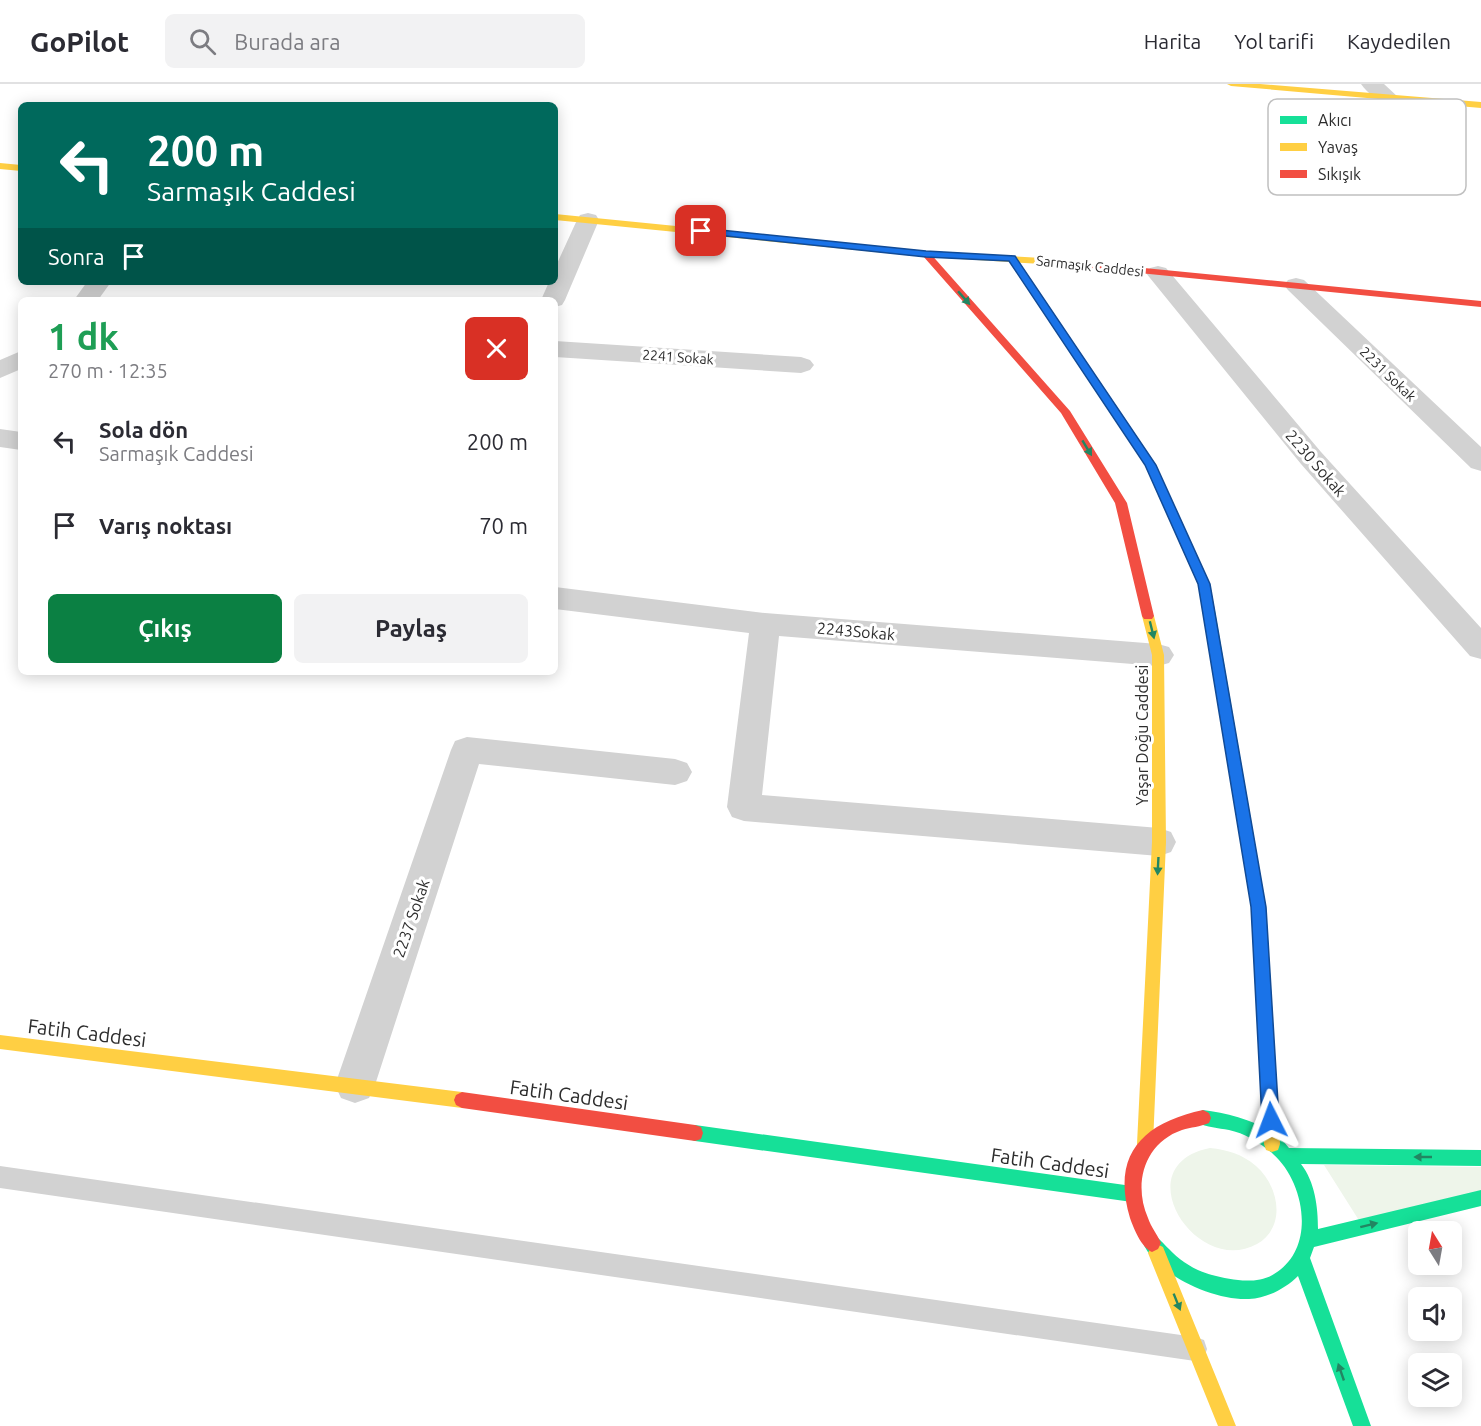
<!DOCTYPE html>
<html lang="tr">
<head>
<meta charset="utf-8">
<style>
	:root { --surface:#fff; --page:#f2f2f3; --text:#2b2b33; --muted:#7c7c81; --line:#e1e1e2; --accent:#0b8043 }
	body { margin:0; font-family:Ubuntu,sans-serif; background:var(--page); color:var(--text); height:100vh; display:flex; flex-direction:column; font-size:22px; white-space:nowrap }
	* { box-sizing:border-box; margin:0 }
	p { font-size:20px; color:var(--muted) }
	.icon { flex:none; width:33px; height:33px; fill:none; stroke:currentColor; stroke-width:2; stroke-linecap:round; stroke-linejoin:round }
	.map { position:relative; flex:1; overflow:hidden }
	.side { position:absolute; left:18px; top:213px; width:540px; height:378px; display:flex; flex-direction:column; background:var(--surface); border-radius:9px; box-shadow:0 3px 15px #0003 }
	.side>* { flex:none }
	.top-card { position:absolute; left:18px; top:18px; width:540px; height:183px; border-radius:9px; box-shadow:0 3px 15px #0003; background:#00695c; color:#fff; overflow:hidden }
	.needle { width:39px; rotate:349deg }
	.buttons { position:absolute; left:1408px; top:1137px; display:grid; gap:12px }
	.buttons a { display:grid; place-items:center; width:54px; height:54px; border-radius:9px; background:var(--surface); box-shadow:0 3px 15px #0003; font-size:30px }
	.pin { position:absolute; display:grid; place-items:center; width:51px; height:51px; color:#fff; margin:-26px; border-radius:12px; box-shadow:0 3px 9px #0006 }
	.me { position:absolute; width:66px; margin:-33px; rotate:357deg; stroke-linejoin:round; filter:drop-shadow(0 0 4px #0008) }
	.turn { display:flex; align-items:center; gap:21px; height:126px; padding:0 30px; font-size:27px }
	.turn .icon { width:78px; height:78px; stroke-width:2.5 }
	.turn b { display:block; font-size:42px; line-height:51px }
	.then { display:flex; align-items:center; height:57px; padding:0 30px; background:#0003; gap:12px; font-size:22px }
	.round { display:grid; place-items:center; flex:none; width:63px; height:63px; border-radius:9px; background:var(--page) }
	.summary { display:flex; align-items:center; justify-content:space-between; height:102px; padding:0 30px }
	h1 { font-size:36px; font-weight:600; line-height:45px; color:#1e9e55 }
	.primary-button { display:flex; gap:12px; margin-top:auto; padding:12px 30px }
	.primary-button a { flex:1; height:69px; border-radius:9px; background:var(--accent); color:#fff; font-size:24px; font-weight:600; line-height:69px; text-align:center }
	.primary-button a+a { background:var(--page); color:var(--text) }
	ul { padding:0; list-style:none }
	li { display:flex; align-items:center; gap:18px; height:84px; padding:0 30px }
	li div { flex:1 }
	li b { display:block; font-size:22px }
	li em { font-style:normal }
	header { display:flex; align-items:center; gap:36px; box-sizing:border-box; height:84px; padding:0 30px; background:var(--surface); border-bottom:2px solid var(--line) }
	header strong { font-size:28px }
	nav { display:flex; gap:33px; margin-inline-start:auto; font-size:21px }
	.search { width:420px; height:54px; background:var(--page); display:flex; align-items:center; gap:15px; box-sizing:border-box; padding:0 21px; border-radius:9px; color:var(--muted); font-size:22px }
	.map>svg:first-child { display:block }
	.green { fill:#eef5ea }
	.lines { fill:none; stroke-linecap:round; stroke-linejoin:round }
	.lane { fill:#d2d2d2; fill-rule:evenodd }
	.street { fill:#d2d2d2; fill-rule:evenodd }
	.fast { fill:#16e098; fill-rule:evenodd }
	.slow { fill:#ffcf43; fill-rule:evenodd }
	.jam { fill:#f24e42; fill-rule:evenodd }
	.oneway { fill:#228662 }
	.route { fill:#1a73e8; stroke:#114b97; stroke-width:1.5 }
	.labels { text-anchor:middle; stroke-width:6; stroke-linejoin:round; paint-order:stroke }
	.far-street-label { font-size:14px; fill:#2d2d2d; stroke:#fff }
	.street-label { font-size:16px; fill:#2d2d2d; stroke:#fff }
	.near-street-label { font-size:20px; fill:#2d2d2d; stroke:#fff }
	.key { fill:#fff; stroke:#c0c0c0; stroke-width:1.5 }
	.key-label { font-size:16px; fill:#2d2d2d }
</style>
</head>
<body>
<header>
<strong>GoPilot</strong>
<div class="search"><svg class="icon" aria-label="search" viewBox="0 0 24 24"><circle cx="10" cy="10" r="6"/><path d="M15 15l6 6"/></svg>Burada ara</div>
<nav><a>Harita</a><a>Yol tarifi</a><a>Kaydedilen</a></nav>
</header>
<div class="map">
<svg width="1481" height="1342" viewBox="0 0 1481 1342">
	<rect width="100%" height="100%" fill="#fff"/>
	<path class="green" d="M1210,1064c18,2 32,6 46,18 23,20 31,61 1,78 -61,34 -133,-79 -47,-96z
		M1324,1081l157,2v25l-121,30z"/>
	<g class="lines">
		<path class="lane" d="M0,1082l1195,171 9,3 3,9 -3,9 -9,3 -1195,-173z"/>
		<path class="street" d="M1361,0h23l14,13 -3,4c-13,4 -26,-6 -34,-17z
			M588,129l8,2 3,5 -34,80 -3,5 -7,2v-7h-14l8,-18h6v-14l22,-48 3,-5z
			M1158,182l8,2 155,184 160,176v31l-11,-3 -169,-192 -151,-186 -4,-5 4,-5z
			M1296,194l8,2 177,167v24l-10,-3 -183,-178 -4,-5 4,-5z
			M87,198h24l-13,18h-24z
			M555,257l246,16 9,3 4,5 -4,5 -9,3 -246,-16z
			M21,267v18l-21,9v-18z
			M0,345l21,3v18l-21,-3z
			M555,503l210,26 393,31 11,3 5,8 -5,8 -11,3 -379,-30 -17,159 397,33 12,4 5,10 -5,10 -12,4 -415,-35 -12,-4 -5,-10 22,-174 -194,-24z
			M467,653l208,22 12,4 5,9 -5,9 -12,4 -196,-21 -104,321 -6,13 -14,5 -14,-5 -6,-13 116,-335 4,-9z"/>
		<path class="fast" d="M1209,523l6,4 51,296 7,115 -2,5 -6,2 -6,-2 -2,-5 -5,-115 -49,-296z
			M1203,1026c29,4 67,13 86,38l192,2v16l-180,-2c14,18 17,43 17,65l163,-39v16l-167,41 -4,11 61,168h-18l-55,-150c-12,12 -30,22 -49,23 -33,2 -92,-23 -106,-56l3,-6 6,-3c8,4 11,10 17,15 11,12 27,22 43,26 19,5 44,10 62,-1 43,-25 31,-92 -1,-120 -12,-11 -29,-21 -44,-24 -11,-2 -22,-3 -32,-7l-2,-5 2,-5z
			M695,1041l437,61 6,2 2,6 -2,6 -6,2 -437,-61 -6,-2 -2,-6 2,-6z"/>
		<path class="slow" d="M1227,0h33l221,18v6l-250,-22z
			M0,79l21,2v6l-21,-2z
			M555,130l371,37 116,7 5,3 -5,3 -116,-7 -371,-37z
			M1148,528l6,4 10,39 2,187 -13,302 -2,6 -6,2 -6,-2 -2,-6 15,-302v-187l-10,-39z
			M1265,931l6,2 2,5 7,122 -2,6 -6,2 -6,-2 -2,-6 -7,-122 2,-5z
			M0,951l462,57 6,3 2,5 -2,5 -6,3 -462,-59z
			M1157,1160l6,3 73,179h-18l-70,-173 3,-6z"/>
		<path class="jam" d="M923,168h6l141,159 57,92 27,113 -2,3h-8l-2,-3 -27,-113 -54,-90 -138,-157z
			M1009,172h6l141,209 54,119 5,27 -2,3 -4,1 -6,-4 -5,-27 -53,-119 -138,-207z
			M1042,174l439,43v6l-442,-44v-4z
			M462,1008l233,33 6,2 2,6 -2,6 -6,2 -233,-33 -6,-3 -2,-5 2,-5z
			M1203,1026l6,3 2,5 -2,5c-9,4 -18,4 -27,7 -38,13 -49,54 -34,88 3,9 9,16 13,25l-3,6 -6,3c-11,-5 -18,-23 -22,-34 -19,-64 13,-95 73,-108z"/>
	</g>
	<defs><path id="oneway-solid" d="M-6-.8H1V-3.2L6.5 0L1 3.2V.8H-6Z" transform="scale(1.5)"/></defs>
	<g class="oneway">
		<use href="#oneway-solid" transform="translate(964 214) rotate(49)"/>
		<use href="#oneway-solid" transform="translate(1087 364) rotate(59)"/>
		<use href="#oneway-solid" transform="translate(1152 546) rotate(76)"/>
		<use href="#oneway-solid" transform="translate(1158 782) rotate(93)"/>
		<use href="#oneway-solid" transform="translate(1423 1073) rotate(-180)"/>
		<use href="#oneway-solid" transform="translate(1369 1141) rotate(-14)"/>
		<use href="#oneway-solid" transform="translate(1177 1218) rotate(68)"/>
		<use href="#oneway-solid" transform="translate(1341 1288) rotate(-109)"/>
	</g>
	<path class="route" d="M701,144l225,23 89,5 141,209 54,119 56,323 13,213 -2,5 -6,3 -6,-3 -3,-5 -11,-213 -53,-323 -53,-119 -136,-204 -83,-4 -229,-24 -1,-2z"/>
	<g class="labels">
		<g class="far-street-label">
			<text transform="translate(1090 182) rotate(6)" y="5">Sarmaşık Caddesi</text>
			<text transform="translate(678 273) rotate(4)" y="5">2241 Sokak</text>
			<text transform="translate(1388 290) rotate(44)" y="5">2231 Sokak</text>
		</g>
		<g class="street-label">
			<text transform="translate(1316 379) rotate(49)" y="6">2230 Sokak</text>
			<text transform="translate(856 547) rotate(5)" y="6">2243Sokak</text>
			<text transform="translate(1142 651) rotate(-90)" y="6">Yaşar Doğu Caddesi</text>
			<text transform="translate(411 834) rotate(-71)" y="6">2237 Sokak</text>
		</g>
		<g class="near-street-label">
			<text transform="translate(87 949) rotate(7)" y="7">Fatih Caddesi</text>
			<text transform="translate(569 1011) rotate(8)" y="7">Fatih Caddesi</text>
			<text transform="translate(1050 1079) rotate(8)" y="7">Fatih Caddesi</text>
		</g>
	</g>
	<rect x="1268" y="15" width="198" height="96" rx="9" class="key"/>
	<rect x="1280" y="32" width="27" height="8" fill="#16e098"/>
	<rect x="1280" y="59" width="27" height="8" fill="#ffcf43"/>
	<rect x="1280" y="86" width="27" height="8" fill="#f24e42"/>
	<g class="key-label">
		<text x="1318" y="42">Akıcı</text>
		<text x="1318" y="69">Yavaş</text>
		<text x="1318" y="96">Sıkışık</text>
	</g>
</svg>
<div class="buttons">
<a><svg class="needle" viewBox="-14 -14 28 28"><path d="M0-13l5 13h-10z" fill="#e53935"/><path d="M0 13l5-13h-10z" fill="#7c7c81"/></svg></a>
<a><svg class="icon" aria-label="sound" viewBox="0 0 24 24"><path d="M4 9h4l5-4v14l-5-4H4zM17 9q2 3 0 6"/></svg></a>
<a><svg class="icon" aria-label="layers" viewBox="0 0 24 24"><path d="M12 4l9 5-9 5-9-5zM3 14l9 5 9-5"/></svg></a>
</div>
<div class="pin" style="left:701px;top:147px;background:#d93025"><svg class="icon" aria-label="arrive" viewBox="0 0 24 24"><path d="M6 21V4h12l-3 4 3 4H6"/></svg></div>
<svg class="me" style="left:1271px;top:1036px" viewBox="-20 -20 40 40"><path d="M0-17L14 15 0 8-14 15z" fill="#1a73e8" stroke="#fff" stroke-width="4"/></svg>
<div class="top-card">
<div class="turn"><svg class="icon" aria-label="left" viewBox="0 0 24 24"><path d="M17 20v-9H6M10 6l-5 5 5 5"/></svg><div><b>200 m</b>Sarmaşık Caddesi</div></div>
<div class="then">Sonra<svg class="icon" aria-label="arrive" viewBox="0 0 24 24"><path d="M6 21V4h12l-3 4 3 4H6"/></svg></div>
</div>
<section class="side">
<div class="summary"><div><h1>1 dk</h1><p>270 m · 12:35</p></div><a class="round" style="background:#d93025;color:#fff"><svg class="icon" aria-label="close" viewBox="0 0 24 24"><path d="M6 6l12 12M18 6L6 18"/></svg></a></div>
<ul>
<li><svg class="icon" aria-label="left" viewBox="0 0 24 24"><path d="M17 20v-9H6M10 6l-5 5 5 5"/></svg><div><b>Sola dön</b><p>Sarmaşık Caddesi</p></div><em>200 m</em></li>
<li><svg class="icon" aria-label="arrive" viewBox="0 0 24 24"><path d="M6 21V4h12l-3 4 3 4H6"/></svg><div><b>Varış noktası</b></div><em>70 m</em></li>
</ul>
<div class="primary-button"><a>Çıkış</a><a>Paylaş</a></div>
</section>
</div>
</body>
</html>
